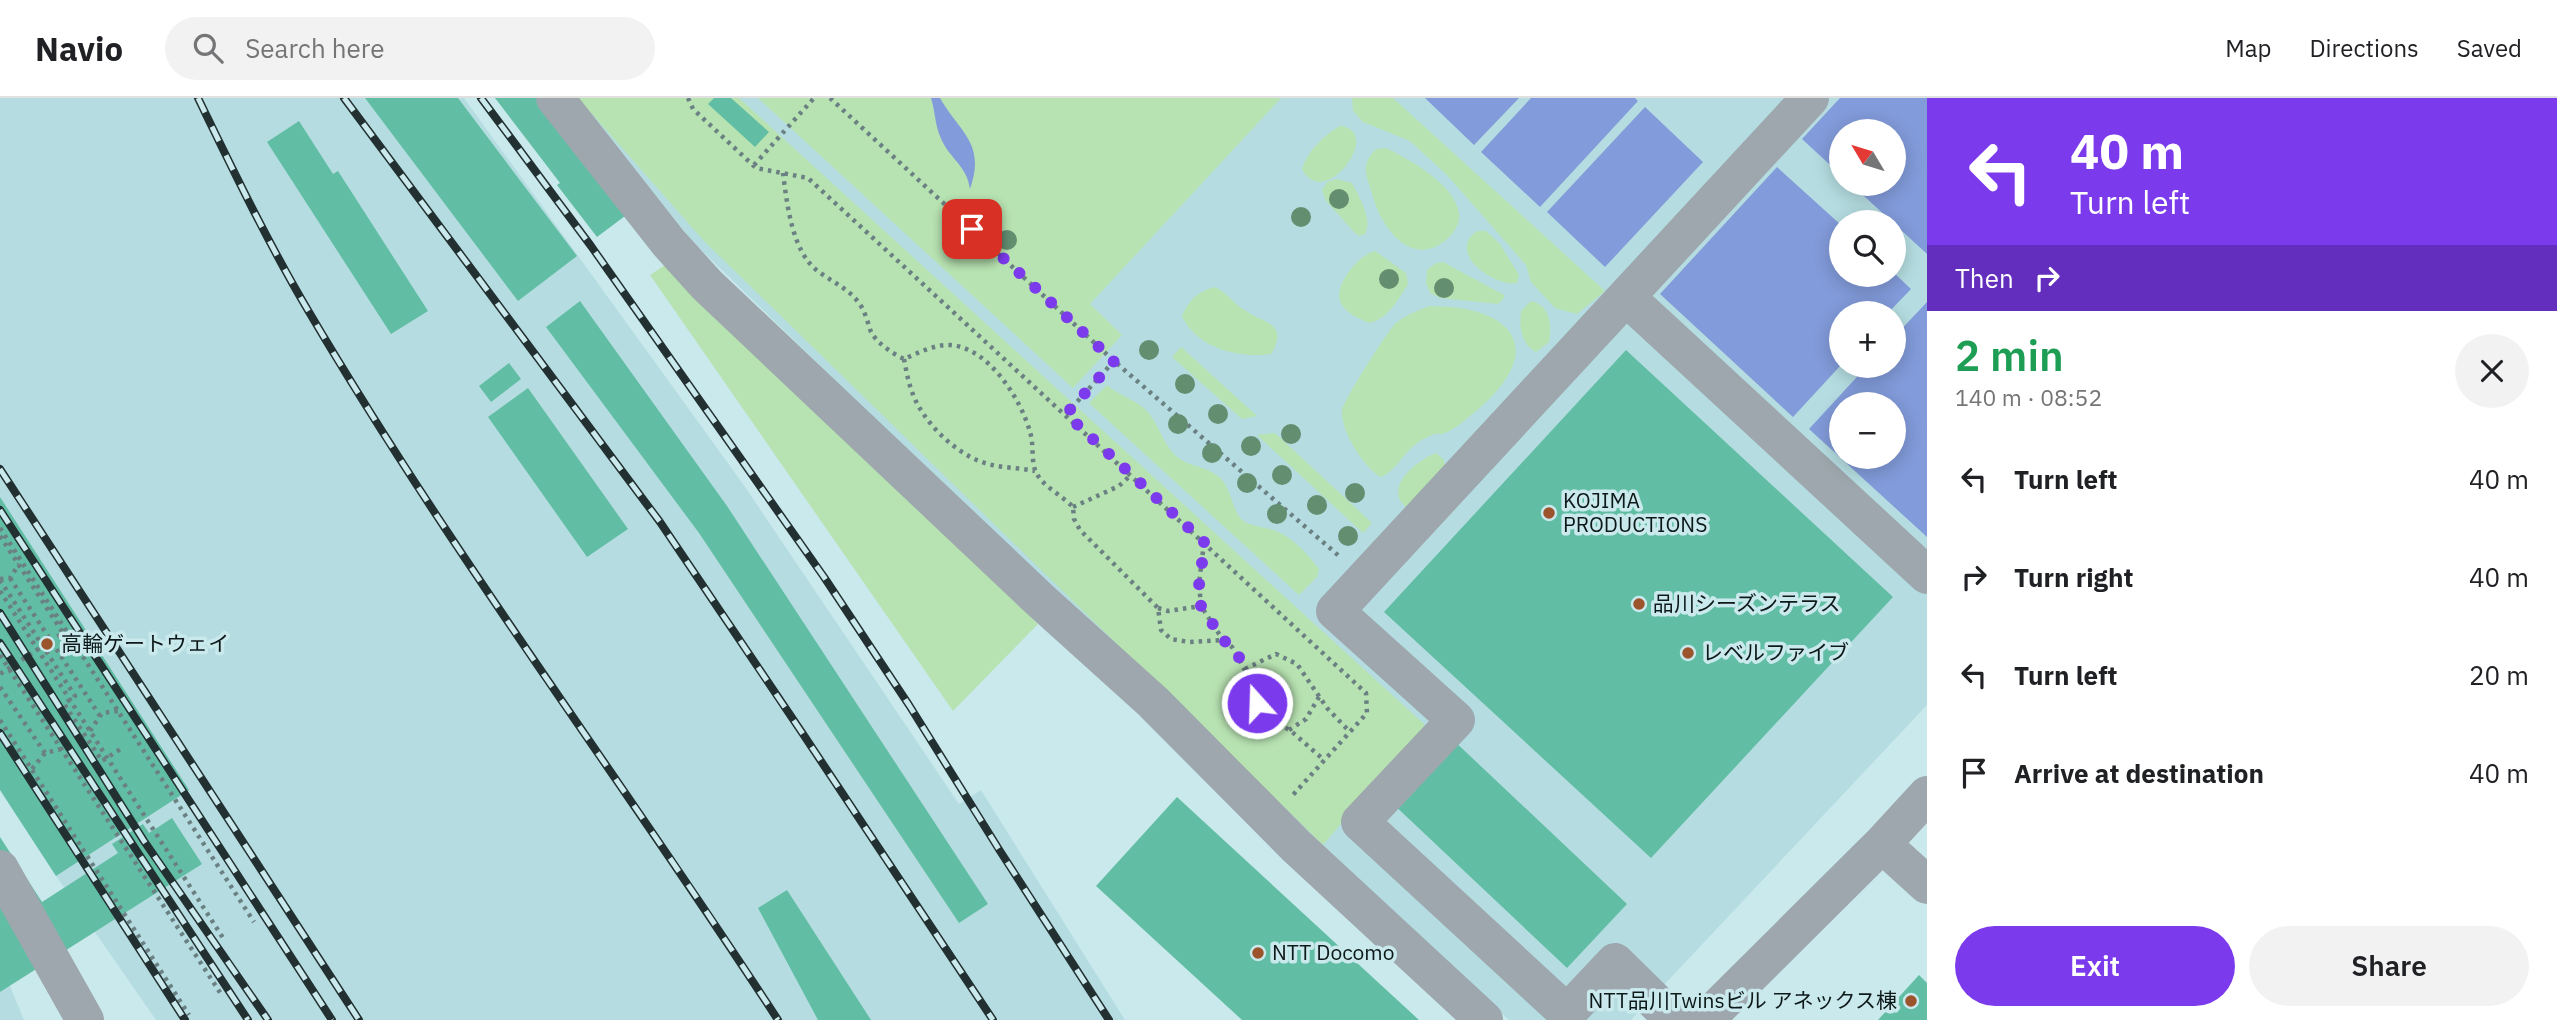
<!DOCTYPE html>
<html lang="en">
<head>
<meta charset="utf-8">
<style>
	:root { --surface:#fff; --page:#f2f2f2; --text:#202124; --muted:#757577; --line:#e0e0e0; --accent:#7c3aed }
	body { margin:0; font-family:"IBM Plex Sans","Noto Sans JP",sans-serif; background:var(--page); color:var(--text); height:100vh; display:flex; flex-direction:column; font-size:26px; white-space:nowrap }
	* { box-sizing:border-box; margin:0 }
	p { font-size:23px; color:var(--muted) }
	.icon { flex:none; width:38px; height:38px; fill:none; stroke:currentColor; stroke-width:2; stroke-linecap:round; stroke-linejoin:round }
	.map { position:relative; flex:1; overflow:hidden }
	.drawer { display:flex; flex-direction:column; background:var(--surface); width:630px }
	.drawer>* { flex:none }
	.hud { background:#7c3aed; color:#fff; overflow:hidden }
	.needle { width:46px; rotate:308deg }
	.fabs { position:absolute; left:1829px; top:21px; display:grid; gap:14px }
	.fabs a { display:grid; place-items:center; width:77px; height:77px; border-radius:50%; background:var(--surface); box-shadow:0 4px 18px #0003; font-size:35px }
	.pin { position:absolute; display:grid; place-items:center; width:60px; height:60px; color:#fff; margin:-30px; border-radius:14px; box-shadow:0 4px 10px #0006 }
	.me { position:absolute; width:77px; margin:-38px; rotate:340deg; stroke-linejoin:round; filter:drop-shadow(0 0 5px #0008) }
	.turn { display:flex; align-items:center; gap:24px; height:147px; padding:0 28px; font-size:32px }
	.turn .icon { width:91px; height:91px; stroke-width:2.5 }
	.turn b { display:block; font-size:49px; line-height:60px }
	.then { display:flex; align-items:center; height:66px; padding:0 28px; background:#0003; gap:14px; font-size:26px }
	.round { display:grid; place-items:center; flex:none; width:74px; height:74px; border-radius:37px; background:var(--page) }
	.overview { display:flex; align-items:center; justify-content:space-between; height:119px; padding:0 28px }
	h1 { font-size:42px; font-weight:600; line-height:52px; color:#1e9e55 }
	.primary-button { display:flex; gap:14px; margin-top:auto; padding:14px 28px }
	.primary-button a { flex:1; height:80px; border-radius:42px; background:var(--accent); color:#fff; font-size:28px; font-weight:600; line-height:80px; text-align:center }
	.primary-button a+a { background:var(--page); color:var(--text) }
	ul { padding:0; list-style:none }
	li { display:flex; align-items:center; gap:21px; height:98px; padding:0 28px }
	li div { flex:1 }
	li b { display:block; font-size:26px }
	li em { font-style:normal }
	header { display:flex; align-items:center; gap:42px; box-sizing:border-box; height:98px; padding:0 35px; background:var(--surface); border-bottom:2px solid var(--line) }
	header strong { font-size:33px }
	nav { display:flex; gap:38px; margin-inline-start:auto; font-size:24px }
	.search { width:490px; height:63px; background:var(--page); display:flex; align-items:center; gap:18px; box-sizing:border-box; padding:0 24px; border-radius:38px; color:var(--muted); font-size:26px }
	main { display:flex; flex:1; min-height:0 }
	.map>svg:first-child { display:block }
	.built { fill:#b5dde1; fill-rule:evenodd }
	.green { fill:#b7e2b1 }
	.water { fill:#829bda; fill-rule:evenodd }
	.building { fill:#61bea4 }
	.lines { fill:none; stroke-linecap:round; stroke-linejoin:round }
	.path { stroke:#6b8082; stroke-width:4.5; stroke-dasharray:3.5 5; stroke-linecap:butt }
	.minor { stroke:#9da7ad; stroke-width:38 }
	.rail-casing { stroke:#233032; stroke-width:8 }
	.rail { stroke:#cae9ec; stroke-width:5; stroke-dasharray:16; stroke-linecap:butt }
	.tree { fill:#638e70 }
	.route { stroke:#7c3aed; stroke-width:12; stroke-dasharray:0 21.6 }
	.poi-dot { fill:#9b542c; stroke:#cae9ec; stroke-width:2.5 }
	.labels { text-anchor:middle; stroke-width:7; stroke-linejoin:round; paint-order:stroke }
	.poi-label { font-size:21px; fill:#0d1819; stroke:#cae9ec; text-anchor:start }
</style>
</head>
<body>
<header>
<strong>Navio</strong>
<div class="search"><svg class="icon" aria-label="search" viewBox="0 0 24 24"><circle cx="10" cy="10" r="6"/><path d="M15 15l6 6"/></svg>Search here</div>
<nav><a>Map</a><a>Directions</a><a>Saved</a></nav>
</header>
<main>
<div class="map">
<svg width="1927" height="922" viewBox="0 0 1927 922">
	<rect width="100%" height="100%" fill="#cae9ec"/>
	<path class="built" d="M0,0h464l279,386 216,320 22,-14 144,230h-969l-100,-144 -56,-86z
		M578,0h1349v607l-296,315h-122l-196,-175 -620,-603zM1841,33h53v53h-53zM1841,124h53v53h-53zM1841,215h53v53h-53zM1841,306h53v53h-53z
		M0,864l24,58h-24z"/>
	<path class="green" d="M578,0h161l686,627 -102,120 -619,-604z
		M758,0h523l-191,206 32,31 -49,53z
		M1352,0h41l212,193 -28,23 -22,-6 -24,-26 -5,-17 -79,-90 -37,-34 -47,-19 -10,-11z
		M1340,28c45,4 -16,87 -38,43 6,-18 22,-34 38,-43z
		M1386,50c23,11 70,37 73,66 1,9 -4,18 -11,24 -34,32 -66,-8 -75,-41 -6,-21 -14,-31 3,-48z
		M1336,81l16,4c7,14 21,36 13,51l-6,2 -4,-3 -29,-32 -4,-11 5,-8z
		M1477,133h9l14,13 19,31 -2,8c-24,4 -71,-31 -40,-52z
		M1375,153l31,22 2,11c-9,15 -21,36 -39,39 -10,-5 -23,-9 -28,-20 -9,-16 18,-49 34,-52z
		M1443,164l61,33v3l-6,6 -58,-6 -10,-5 -4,-10 1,-13 9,-7z
		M665,167l373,359 -85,87 -303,-436z
		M1215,189c13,6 19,17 31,24 20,13 43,13 25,43 -31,5 -75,-6 -89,-38 7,-16 16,-25 33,-29z
		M1531,203c19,4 21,24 18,41l-13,10c-15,-8 -17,-25 -15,-41z
		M1430,208c84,0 119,44 46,105 -8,7 -21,18 -31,22 -7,3 -3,-1 -10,1 -6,2 -14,6 -19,10 -14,10 -19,26 -35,33 -17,-9 -41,-47 -39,-67 2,-10 46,-80 54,-87 10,-8 23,-13 34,-17z
		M1181,249l76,69 -15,3 -70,-62z
		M1107,287c12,11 29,14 40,26 14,16 16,36 33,48 12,8 28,8 39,18 13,10 13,38 26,45 9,5 21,5 31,9 17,7 32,23 43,38l-2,8 -18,18 -210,-192z
		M1275,335l97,90 -9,10 -106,-98z
		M1436,355l7,6 7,18 -44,30c-3,-3 -6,-6 -7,-9 -6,-20 22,-39 37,-45z"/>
	<path class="water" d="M931,0h9c20,35 46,45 30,91 -3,-24 -22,-31 -30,-53 -5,-11 -5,-26 -9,-38z
		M1425,0h94l-45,47z
		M1531,0h104l3,3 -98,106 -59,-55z
		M1840,0h87v156l-76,-70h43v-53h-53v44l-39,-36z
		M1645,9l58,55 -98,105 -58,-55z
		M1777,69l64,58v50l53,-2 17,16 -23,24h-47v52l-48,52 -133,-123z
		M1927,204v235l-118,-108 58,-63h27v-29zM1894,306v53h-53v-53z"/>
	<path class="building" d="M365,0h93l119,158 -59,45z
		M495,0h45l89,115 -32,24 -40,-52 3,-2z
		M714,0h17l38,34 -14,15 -47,-43z
		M299,23l34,53 5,-3 90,140 -37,23 -124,-192z
		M580,203l147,205 261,398 -29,19 -260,-390 -153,-206z
		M1626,252l267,247 -242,261 -267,-246z
		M509,265l12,16 -30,23 -12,-16z
		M528,290l100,141 -41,28 -99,-140z
		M0,399l189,293 -133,86 -56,-86z
		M1451,640l176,166 -60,64 -176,-166z
		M1177,699l242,223h-177l-146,-134z
		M172,720l30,46 -202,128v-155l42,65 76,-49 -6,-9 31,-20 6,9z
		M787,792l84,130h-53l-60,-112z
		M1919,877l8,8v37h-49z"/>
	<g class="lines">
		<path class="path" d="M688,0l5,11 63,59 52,10 558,515 1,20 -75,83
			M830,0l284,263 225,195
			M754,67l60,-67
			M783,75c4,31 9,80 36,99 15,11 32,18 42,34 5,8 7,18 10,26 7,12 21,21 33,27 14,-6 31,-15 46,-14 38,2 71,54 80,87 4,12 1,26 5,38 6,16 27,25 38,37l1,12 6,11 78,78 3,22 10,9 18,3 34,-2 9,7 7,12 13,25 5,19 9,13 25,15 33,29
			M904,261c3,16 6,32 14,46 14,26 45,54 74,60 14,3 29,3 43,6
			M1066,316l48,-53
			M1073,409l46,-21 12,-11
			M0,430l254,394
			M0,438l63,97 -63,41
			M1204,445l-5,40 2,23 22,34
			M10,480l90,138
			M0,481l10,-1 9,-14
			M0,482l75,116 -11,8 38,57 20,-13
			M0,493l225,350
			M1158,510l10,3 33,-5
			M0,557l221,339
			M1245,571l31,-15 21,10 30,44 23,24
			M0,589l45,66
			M0,622l189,295
			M1289,632l17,-11 13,-22
			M90,633l12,-18 16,-2
			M32,671l13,-16 16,-4"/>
		<path class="minor" d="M555,0l114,145 38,42 333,315 113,102 143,144 188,174
			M1626,199l301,278
			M1882,746l45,41
			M0,771l85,151
			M1674,922l-59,-58 -48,51 -207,-191 96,-102 -121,-109 475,-513
			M1705,922l177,-176 45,-49"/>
		<defs>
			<path id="rail" d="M198,0c35,72 70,145 111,214 144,244 315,471 469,708
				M344,0l316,424 143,212 190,286
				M481,0l110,148 233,331 85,128 91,146 109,169
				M0,371l359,551
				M0,412l332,510
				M0,515l144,228 124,179
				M0,545l248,377
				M0,635l185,287"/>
		</defs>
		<use href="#rail" class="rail-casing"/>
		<use href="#rail" class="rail"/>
	</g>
	<g class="tree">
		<circle cx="1339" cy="101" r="10"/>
		<circle cx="1301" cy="119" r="10"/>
		<circle cx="1007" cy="142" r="10"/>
		<circle cx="1389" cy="181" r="10"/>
		<circle cx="1444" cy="190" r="10"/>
		<circle cx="1149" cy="252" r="10"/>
		<circle cx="1185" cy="286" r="10"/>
		<circle cx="1218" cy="316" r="10"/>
		<circle cx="1178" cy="326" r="10"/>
		<circle cx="1291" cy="336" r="10"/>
		<circle cx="1251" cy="348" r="10"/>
		<circle cx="1212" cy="355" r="10"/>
		<circle cx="1282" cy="377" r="10"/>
		<circle cx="1247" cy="385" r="10"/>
		<circle cx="1355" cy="395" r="10"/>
		<circle cx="1317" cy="407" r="10"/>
		<circle cx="1277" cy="416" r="10"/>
		<circle cx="1348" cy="438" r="10"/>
	</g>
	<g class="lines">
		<path class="route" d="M972,131l142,132 -48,53 139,129 -6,40 2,23 22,34 10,7 7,12 12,25 5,19"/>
	</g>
	<g class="poi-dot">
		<circle cx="1549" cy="415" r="7"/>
		<circle cx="1639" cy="506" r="7"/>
		<circle cx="47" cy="546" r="7"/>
		<circle cx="1688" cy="555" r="7"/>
		<circle cx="1258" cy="855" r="7"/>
		<circle cx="1911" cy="903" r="7"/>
	</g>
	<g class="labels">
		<g class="poi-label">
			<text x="1563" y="410">KOJIMA<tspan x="1563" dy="24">PRODUCTIONS</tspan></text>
			<text x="1653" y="513">品川シーズンテラス</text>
			<text x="61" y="553">高輪ゲートウェイ</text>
			<text x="1702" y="562">レベルファイブ</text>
			<text x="1272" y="862">NTT Docomo</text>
			<text x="1897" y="910" text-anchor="end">NTT品川Twinsビル アネックス棟</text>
		</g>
	</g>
</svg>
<div class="fabs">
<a><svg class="needle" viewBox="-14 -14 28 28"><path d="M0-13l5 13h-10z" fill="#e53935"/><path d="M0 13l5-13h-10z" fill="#757577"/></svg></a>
<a><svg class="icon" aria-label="search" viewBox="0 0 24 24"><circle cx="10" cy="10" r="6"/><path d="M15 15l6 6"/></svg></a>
<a>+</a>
<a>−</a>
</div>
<div class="pin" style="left:972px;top:131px;background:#d93025"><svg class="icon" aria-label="arrive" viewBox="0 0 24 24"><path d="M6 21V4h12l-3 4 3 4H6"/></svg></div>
<svg class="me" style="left:1257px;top:605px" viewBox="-20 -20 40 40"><circle r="17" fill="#7c3aed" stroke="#fff" stroke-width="3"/><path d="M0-11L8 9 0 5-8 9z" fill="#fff"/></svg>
</div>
<section class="drawer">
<div class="hud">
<div class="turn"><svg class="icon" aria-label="left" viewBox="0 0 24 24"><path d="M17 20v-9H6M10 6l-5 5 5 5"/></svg><div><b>40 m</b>Turn left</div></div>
<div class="then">Then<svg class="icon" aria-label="right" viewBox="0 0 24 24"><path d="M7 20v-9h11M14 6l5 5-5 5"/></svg></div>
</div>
<div class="overview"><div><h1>2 min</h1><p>140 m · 08:52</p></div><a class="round"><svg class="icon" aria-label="close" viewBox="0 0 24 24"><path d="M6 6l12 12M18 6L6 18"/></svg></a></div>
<ul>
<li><svg class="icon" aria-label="left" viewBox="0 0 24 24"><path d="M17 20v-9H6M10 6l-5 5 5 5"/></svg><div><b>Turn left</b></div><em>40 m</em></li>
<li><svg class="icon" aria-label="right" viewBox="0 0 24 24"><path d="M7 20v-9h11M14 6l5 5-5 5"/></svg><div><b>Turn right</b></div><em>40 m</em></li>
<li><svg class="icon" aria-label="left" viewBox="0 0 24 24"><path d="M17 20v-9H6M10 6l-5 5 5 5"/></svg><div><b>Turn left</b></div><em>20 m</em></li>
<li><svg class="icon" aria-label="arrive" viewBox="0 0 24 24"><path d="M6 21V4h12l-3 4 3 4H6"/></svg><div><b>Arrive at destination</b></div><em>40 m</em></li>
</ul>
<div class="primary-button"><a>Exit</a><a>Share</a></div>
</section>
</main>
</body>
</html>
